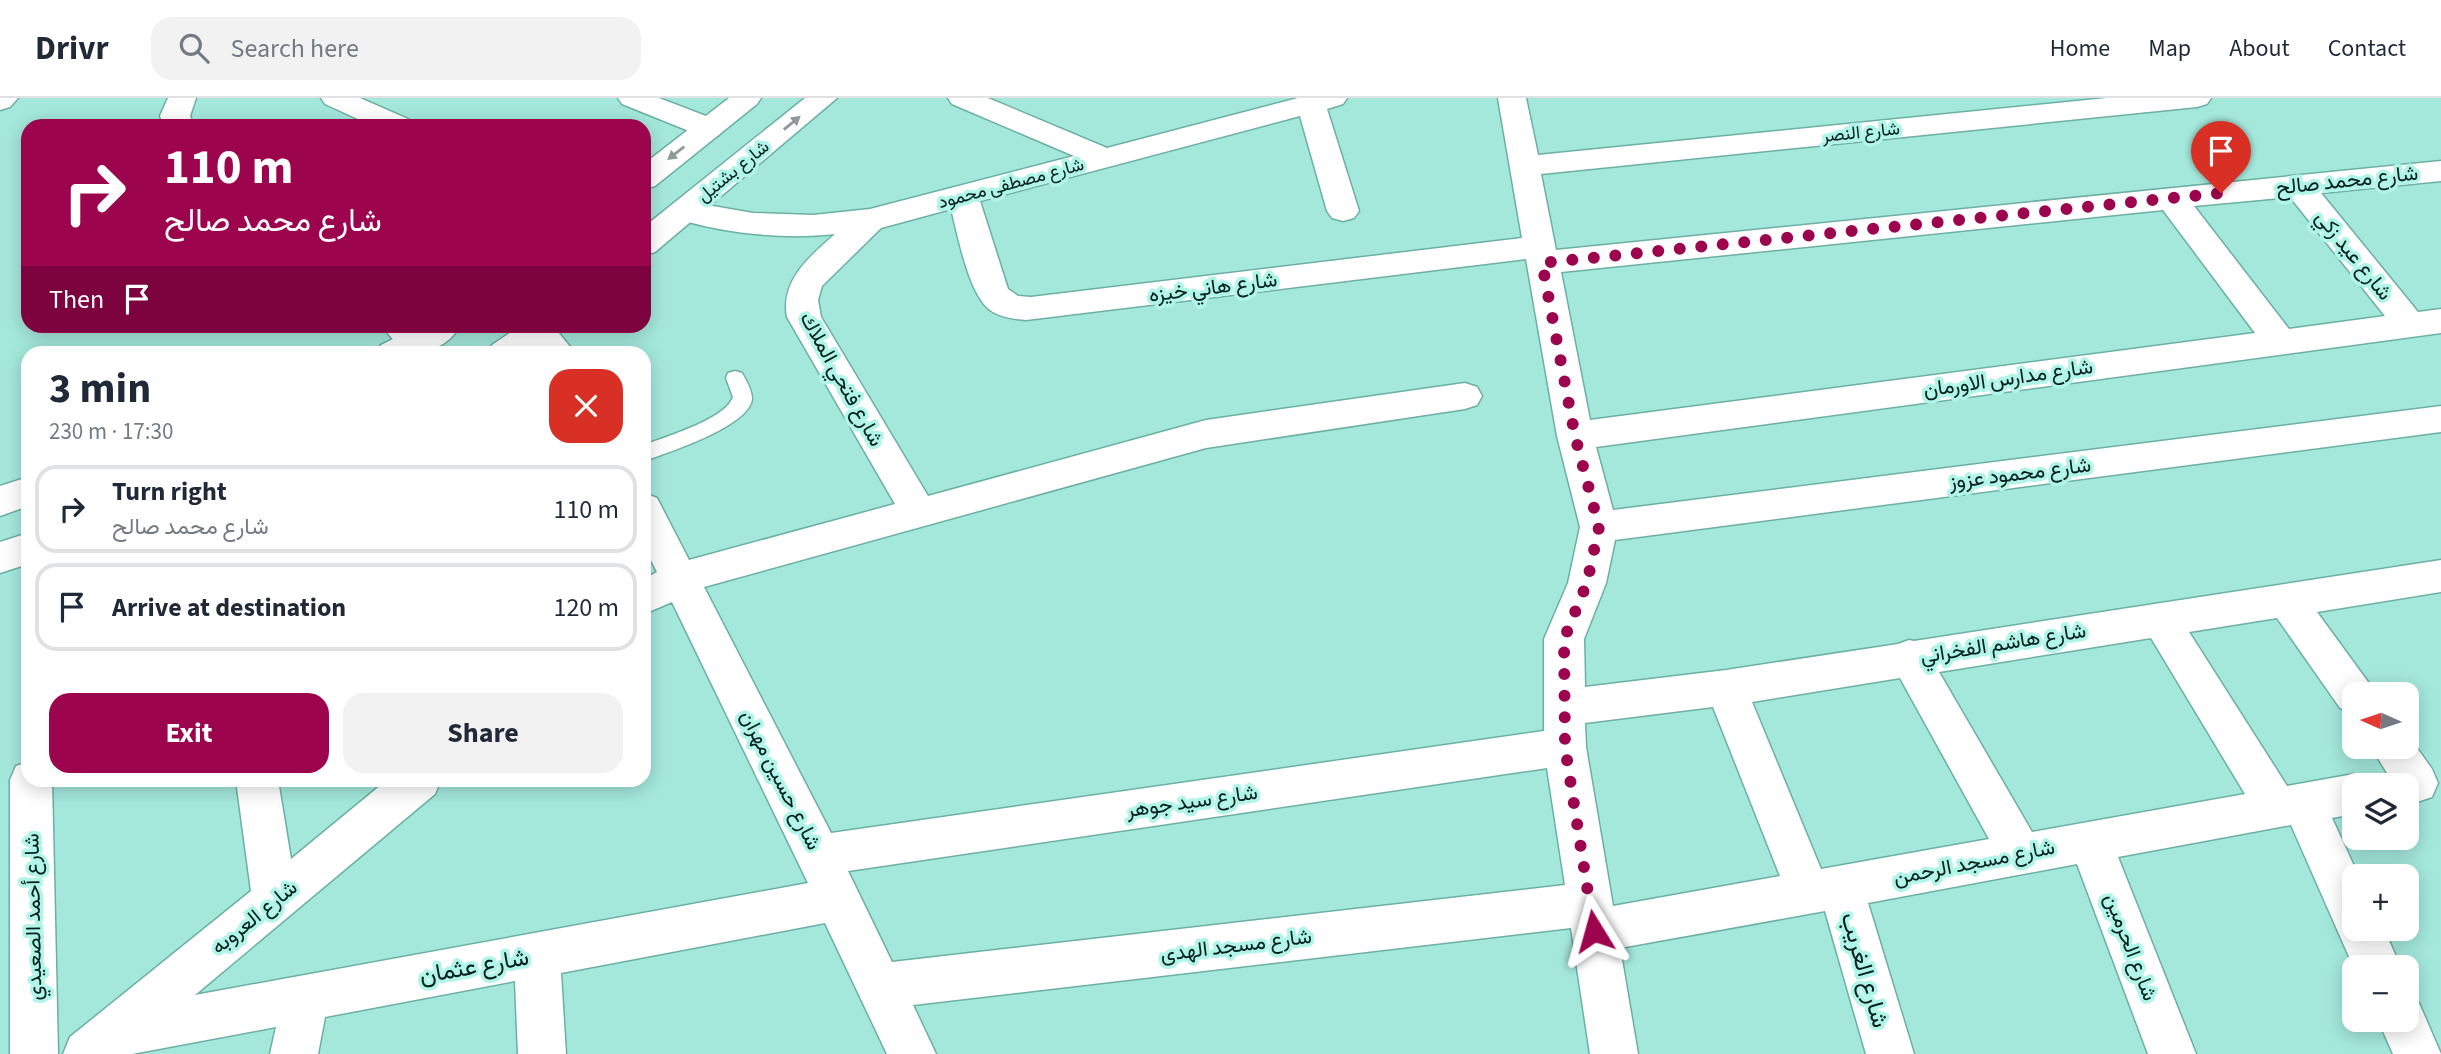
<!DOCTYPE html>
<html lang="en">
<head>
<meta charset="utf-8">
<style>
	:root { --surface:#fff; --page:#f2f2f3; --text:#1f2937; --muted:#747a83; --line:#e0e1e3; --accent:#9d044e }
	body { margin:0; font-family:"Source Sans 3",Vazirmatn,sans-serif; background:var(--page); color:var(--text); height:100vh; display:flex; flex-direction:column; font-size:26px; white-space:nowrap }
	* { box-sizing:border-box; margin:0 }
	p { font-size:23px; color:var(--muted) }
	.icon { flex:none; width:38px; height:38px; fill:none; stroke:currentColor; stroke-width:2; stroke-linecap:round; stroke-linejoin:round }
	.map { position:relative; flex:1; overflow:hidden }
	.drawer { position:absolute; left:21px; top:248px; width:630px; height:441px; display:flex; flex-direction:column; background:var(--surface); border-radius:21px; box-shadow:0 4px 18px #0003 }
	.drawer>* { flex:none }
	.banner { position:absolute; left:21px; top:21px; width:630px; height:214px; border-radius:21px; box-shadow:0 4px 18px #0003; background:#9d044e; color:#fff; overflow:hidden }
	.needle { width:46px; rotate:273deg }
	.controls { position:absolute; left:2342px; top:584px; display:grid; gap:14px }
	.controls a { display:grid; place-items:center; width:77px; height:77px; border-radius:14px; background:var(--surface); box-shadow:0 4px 18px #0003; font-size:35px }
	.pin { position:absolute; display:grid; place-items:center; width:60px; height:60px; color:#fff; margin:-72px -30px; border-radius:50% 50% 50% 0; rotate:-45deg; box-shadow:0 0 7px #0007 }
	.pin .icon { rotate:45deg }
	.me { position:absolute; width:77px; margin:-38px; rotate:352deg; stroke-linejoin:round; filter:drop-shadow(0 0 5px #0008) }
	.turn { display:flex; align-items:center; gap:24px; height:147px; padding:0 28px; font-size:32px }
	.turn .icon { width:91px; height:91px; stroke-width:2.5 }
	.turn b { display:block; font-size:49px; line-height:60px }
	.then { display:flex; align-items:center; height:66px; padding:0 28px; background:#0003; gap:14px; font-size:26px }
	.round { display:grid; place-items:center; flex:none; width:74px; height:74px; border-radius:21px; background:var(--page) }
	.head { display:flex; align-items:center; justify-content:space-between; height:119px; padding:0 28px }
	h1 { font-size:42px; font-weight:700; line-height:52px }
	.cta { display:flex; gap:14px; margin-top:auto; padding:14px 28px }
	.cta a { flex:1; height:80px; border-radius:21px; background:var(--accent); color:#fff; font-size:28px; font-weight:700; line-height:80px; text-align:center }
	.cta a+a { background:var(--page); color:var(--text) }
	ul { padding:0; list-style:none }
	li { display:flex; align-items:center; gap:21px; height:88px; margin:0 14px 10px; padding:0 14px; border:4px solid var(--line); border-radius:21px }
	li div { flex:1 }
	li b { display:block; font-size:26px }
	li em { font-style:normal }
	header { display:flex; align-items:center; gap:42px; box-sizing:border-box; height:98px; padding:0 35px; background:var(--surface); border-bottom:2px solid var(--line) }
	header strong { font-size:33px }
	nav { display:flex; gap:38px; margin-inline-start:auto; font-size:24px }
	.search { width:490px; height:63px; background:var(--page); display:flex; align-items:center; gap:18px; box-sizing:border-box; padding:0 24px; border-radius:21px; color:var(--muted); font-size:26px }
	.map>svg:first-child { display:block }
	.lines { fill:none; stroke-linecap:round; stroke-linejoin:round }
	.lane-casing { stroke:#6cafa4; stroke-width:3 }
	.street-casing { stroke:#6cafa4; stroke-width:3 }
	.secondary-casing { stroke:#6cafa4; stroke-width:3 }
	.lane { fill:#fff; fill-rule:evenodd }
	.street { fill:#fff; fill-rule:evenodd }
	.secondary { fill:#fff; fill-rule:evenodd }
	.oneway { fill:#8e9a98 }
	.route { stroke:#9d044e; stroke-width:12; stroke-dasharray:0 21.6 }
	.labels { text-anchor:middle; stroke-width:7; stroke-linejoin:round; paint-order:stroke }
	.far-street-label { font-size:18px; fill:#031f1b; stroke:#b1f5e9 }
	.street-label { font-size:21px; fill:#031f1b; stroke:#b1f5e9 }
	.near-street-label { font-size:24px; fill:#031f1b; stroke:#b1f5e9 }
</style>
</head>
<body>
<header>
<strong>Drivr</strong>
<div class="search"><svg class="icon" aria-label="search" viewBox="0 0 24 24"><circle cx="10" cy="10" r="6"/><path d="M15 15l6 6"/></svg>Search here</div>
<nav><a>Home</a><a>Map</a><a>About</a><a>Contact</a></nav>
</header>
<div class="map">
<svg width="2441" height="956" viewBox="0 0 2441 956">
	<rect width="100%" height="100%" fill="#a4e8dc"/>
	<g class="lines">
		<defs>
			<path id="lane" d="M735,273l7,2c4,7 10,17 10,26 -2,27 -85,54 -108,62v-16c21,-8 82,-26 89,-48l-7,-19 2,-5z"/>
			<path id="street" d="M0,0h18l-8,9 -10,3z
				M168,0h28l-6,18 4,10h-30l-4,-10z
				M321,0h39l48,21 5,7h-40l-48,-22z
				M618,0h41l60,23 5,7 -5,7 -10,2 -10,-2 -77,-31z
				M948,0h40l119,50 191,-50h49l-4,6 -16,5 32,102 -5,7 -11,3 -11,-3 -5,-7 -27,-95 -320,85 28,88 10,7 13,1 491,-59 -24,-140h28l12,57 569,-57h104l-4,6 -10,3 -656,67 15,76 885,-89v20l-120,12 97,119 23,-3v24l-845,114 17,63 828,-104v26l-826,108 -9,43 -22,56 1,48 141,-17 172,-26 11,-4 5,1 527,-81v32l-124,20 51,70 6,13h-20v18l-14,-5 -63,-90 -88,14 98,154 67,-12 15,6 3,6h-18v28l-22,4 27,59h-5v52h30l17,39h-47l-63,-143 -173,32 78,197h-48l-71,-190 -209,39 46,151h-48l-41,-143 -205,37 18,106h-48l-19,-126 -658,77 23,49h-49l-62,-131 -264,50 5,81h-48l-3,-73 -190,36 -7,37h-48l6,-27 -144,27h-69l7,-17 181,-146 -15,-111h42l13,79 96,-79h54l-6,14 -240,201 613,-112 -136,-281 -28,12v-35l13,-7 -13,-26v-53l13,5 32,62 206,-56 -108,-187c-7,-36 23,-61 48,-83 -54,6 -110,-1 -162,-16l-5,-7 5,-7 11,-3 69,12 60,2 57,-6 204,-53 -122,-52zM2290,99l95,119 -96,13 -95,-123zM951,111c7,26 17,84 39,101 9,7 24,9 36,10l500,-61 31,177 23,91 -12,56 -24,56v92l-713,102 -127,-246 502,-139 259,-39 12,-4 5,-9 -5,-9 -12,-4 -259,37 -278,76 -107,-179 -3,-17 4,-14 59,-58zM2163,112l92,123 -665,87 -29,-148zM2151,540l94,156 -213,38 -93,-160zM1900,580l89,161 -168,30 -69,-167zM1713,609l67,169 -167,30 -27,-159 -1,-24zM1547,670l18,117 -673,77 -44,-91z
				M383,228h38l15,16 -5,9c-21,6 -37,-7 -48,-25z
				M517,228h36l23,28h-37z
				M2407,636l25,35 6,14 -6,14 -15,5 -11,-4v-12h-11l-24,-39h35z
				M28,664v18h24l6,274h-48v-274l6,-14z
				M2406,900l13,5 22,51h-48l-15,-34h28z"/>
			<path id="secondary" d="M729,0h32l-4,6 -102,82 -11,3v-25z
				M805,0h32l-182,154 -11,3v-28z
				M419,228h41c-18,31 -52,28 -84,28l5,-9z
				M520,228h40c-18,31 -42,28 -73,28l5,-9z
				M28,379v29l-28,10v-30z
				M28,435v31l-28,9v-31z"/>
		</defs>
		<use href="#lane" class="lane-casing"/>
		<use href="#street" class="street-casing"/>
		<use href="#secondary" class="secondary-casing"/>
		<use href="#lane" class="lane"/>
		<use href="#street" class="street"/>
		<use href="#secondary" class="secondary"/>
	</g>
	<defs><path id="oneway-solid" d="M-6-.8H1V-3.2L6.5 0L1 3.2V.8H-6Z" transform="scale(1.75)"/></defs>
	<g class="oneway">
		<use href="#oneway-solid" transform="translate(792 25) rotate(-39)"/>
		<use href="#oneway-solid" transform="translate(676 55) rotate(142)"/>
	</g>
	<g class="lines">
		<path class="route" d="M1594,833l-29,-184 -1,-108 23,-56 12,-56 -24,-91 -33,-173 679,-70"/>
	</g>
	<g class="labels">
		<g class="far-street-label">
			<text transform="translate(1861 34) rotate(-6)" y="6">شارع النصر</text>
			<text transform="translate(733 73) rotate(-39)" y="6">شارع بشتيل</text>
			<text transform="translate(1011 85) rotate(-15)" y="6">شارع مصطفى محمود</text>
		</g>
		<g class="street-label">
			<text transform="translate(2347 82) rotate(-6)" y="7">شارع محمد صالح</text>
			<text transform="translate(2354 157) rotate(51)" y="7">شارع عيد زكي</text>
			<text transform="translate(1213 189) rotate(-7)" y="7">شارع هاني خيزه</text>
			<text transform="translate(2008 280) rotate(-8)" y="7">شارع مدارس الاورمان</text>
			<text transform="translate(842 281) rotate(61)" y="7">شارع فتحي الملاك</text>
			<text transform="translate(2020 375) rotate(-7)" y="7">شارع محمود عزوز</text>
			<text transform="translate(2003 545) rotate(-9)" y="7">شارع هاشم الفخراني</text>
			<text transform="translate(781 682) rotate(63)" y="7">شارع حسين مهران</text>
			<text transform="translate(1192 703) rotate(-8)" y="7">شارع سيد جوهر</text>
			<text transform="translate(1974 764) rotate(-11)" y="7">شارع مسجد الرحمن</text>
			<text transform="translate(33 819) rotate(-91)" y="7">شارع أحمد الصعيدي</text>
			<text transform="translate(254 819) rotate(-39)" y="7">شارع العروبه</text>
			<text transform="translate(1236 847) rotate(-7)" y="7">شارع مسجد الهدى</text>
			<text transform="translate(2131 849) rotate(69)" y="7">شارع الحرمين</text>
		</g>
		<g class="near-street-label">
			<text transform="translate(474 868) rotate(-10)" y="8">شارع عثمان</text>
			<text transform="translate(1865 872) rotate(74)" y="8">شارع الغريب</text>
		</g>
	</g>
</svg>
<div class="controls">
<a><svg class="needle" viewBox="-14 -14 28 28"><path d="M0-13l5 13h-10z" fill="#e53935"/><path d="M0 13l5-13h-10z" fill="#747a83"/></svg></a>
<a><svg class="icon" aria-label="layers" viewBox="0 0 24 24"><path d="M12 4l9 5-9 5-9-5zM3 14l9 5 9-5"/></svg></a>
<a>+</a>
<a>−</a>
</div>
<div class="pin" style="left:2221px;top:95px;background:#d93025"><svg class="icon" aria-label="arrive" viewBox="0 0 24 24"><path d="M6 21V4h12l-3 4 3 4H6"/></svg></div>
<svg class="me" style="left:1594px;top:833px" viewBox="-20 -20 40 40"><path d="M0-17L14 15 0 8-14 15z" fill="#9d044e" stroke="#fff" stroke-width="4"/></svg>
<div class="banner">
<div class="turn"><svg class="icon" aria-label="right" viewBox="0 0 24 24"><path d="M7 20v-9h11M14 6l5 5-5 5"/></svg><div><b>110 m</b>شارع محمد صالح</div></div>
<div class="then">Then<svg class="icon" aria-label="arrive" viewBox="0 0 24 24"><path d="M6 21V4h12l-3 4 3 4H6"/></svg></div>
</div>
<section class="drawer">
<div class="head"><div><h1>3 min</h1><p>230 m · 17:30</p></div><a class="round" style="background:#d93025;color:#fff"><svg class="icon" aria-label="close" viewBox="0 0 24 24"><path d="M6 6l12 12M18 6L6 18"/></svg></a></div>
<ul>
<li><svg class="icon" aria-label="right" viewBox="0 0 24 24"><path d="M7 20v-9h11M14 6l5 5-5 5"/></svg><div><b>Turn right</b><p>شارع محمد صالح</p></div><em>110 m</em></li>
<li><svg class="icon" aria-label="arrive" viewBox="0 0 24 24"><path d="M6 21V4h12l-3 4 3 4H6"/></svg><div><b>Arrive at destination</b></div><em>120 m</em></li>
</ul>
<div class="cta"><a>Exit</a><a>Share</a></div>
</section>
</div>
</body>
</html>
